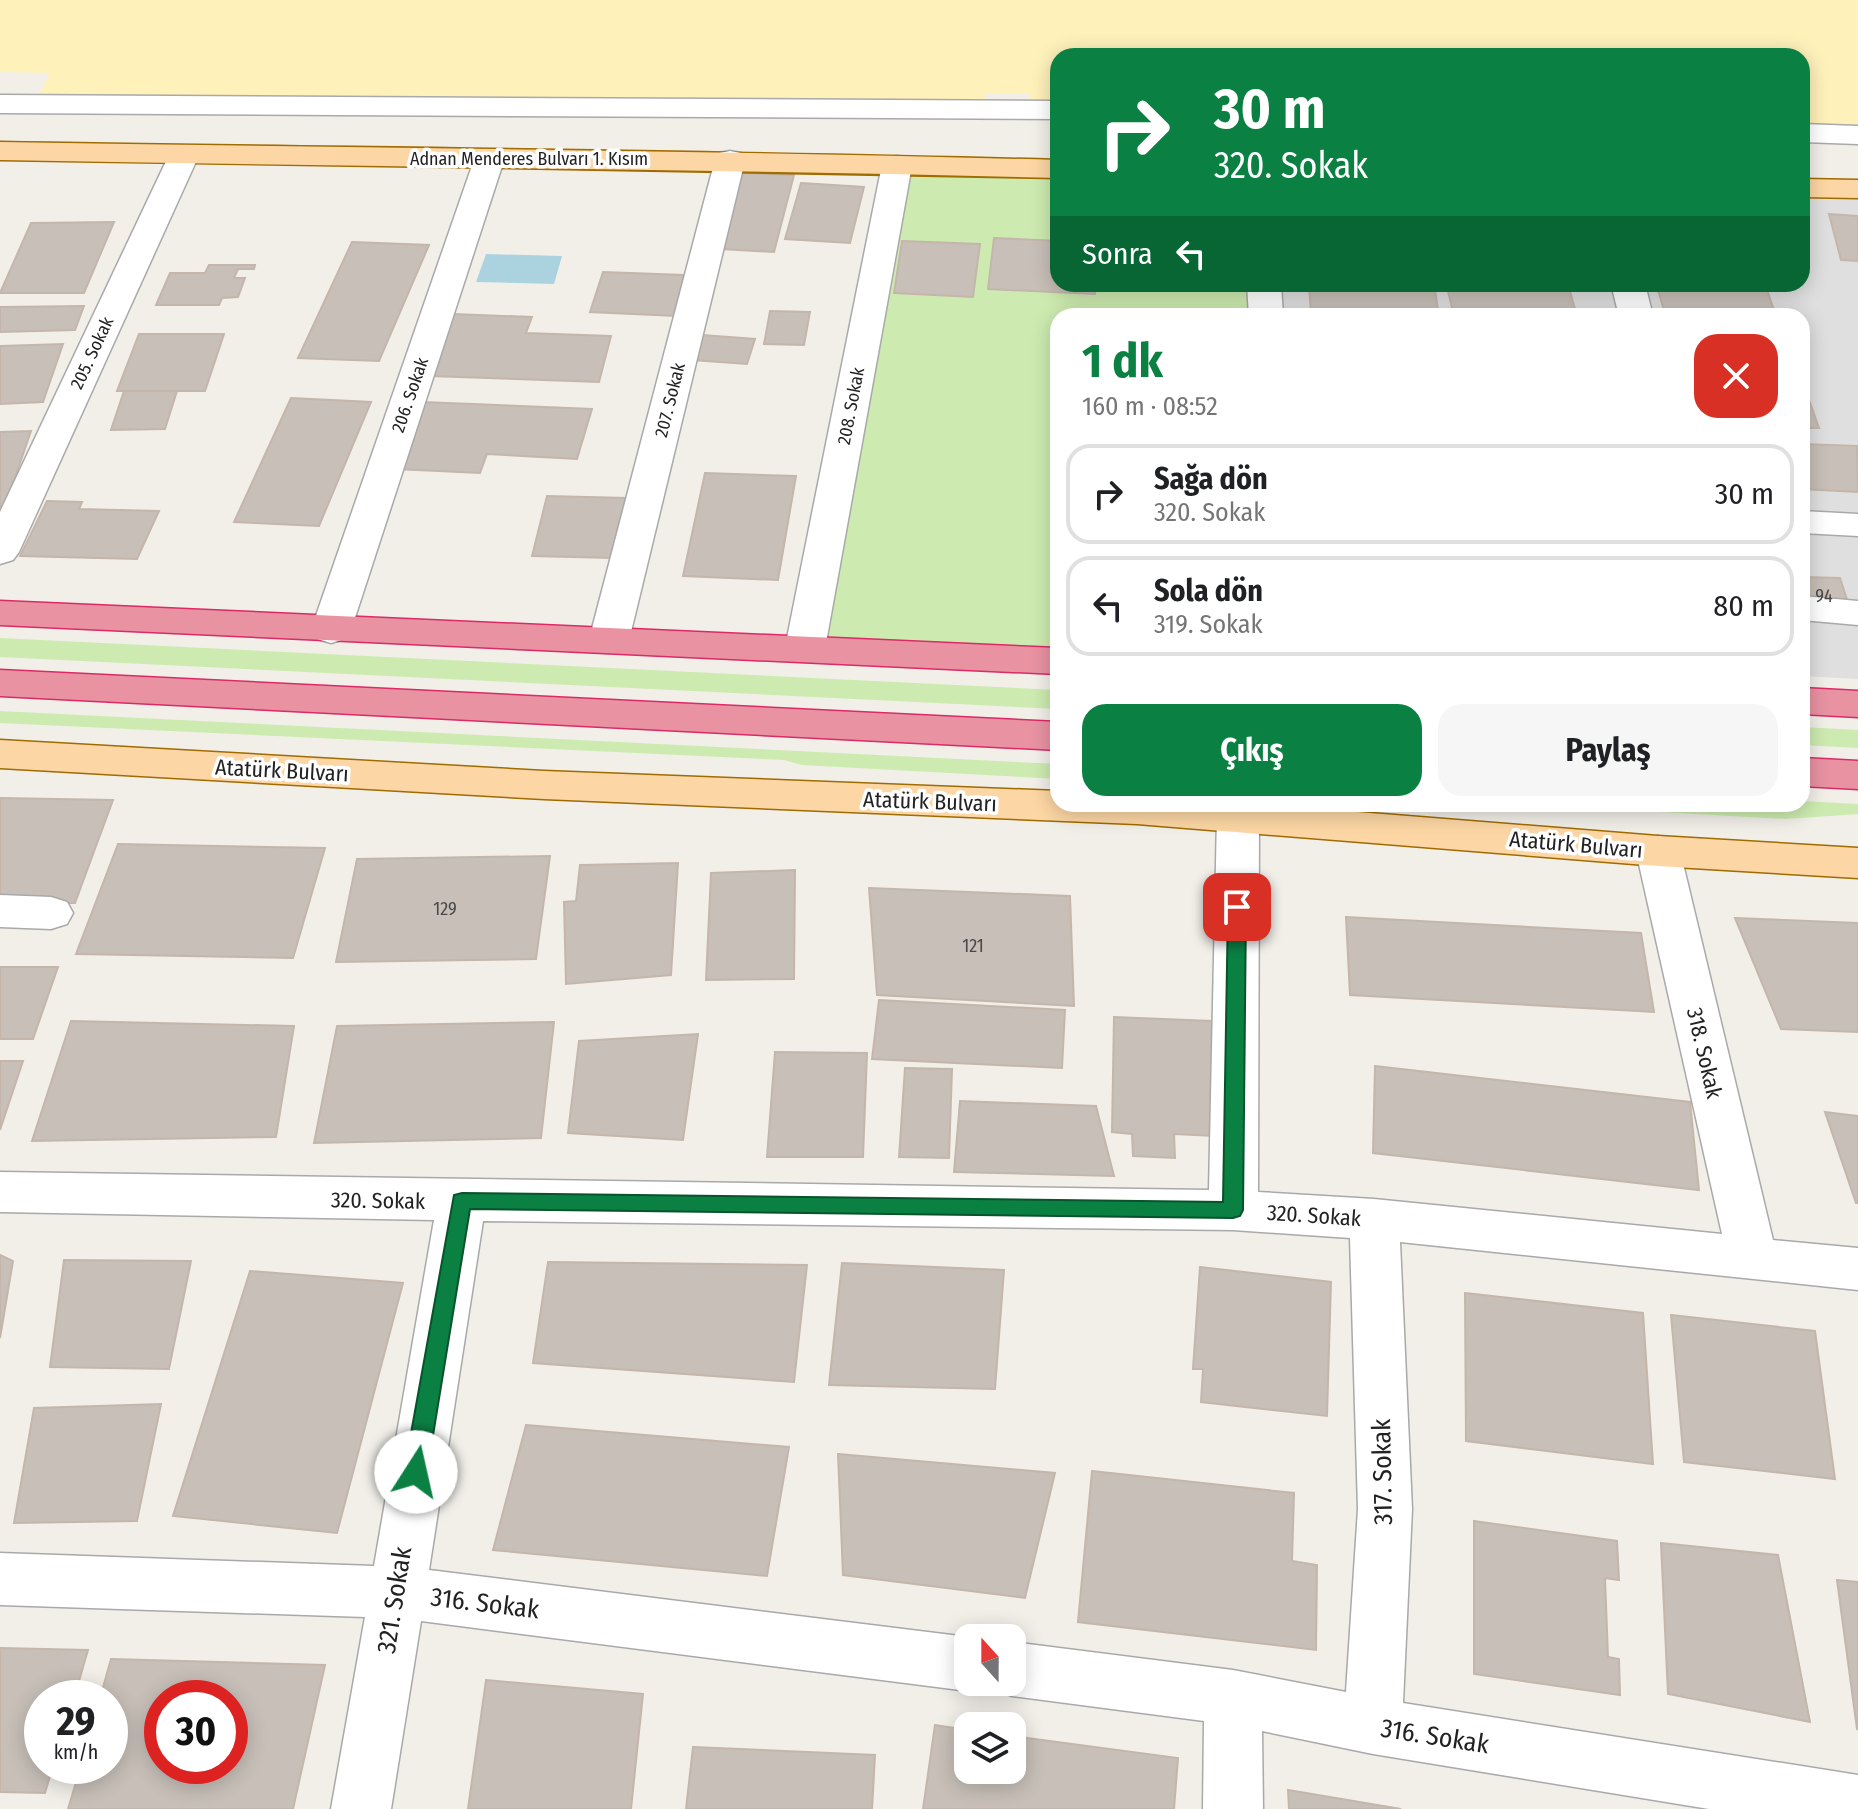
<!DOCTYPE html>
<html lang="tr">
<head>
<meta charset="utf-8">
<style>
	:root { --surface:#fff; --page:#f6f6f6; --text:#202124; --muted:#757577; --line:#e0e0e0; --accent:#0b8043 }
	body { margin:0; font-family:"Fira Sans Condensed",sans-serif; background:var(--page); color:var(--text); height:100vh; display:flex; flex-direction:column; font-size:30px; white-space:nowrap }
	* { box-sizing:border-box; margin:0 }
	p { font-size:26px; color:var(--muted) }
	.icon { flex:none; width:44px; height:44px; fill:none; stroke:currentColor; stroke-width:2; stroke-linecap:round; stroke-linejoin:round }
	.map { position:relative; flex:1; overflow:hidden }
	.details { position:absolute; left:1050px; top:308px; width:760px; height:504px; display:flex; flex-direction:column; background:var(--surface); border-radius:24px; box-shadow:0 4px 20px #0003 }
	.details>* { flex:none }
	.guide { position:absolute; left:1050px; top:48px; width:760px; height:244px; border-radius:24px; box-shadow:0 4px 20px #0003; background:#0b8043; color:#fff; overflow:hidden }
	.needle { width:52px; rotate:339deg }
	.tools { position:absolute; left:954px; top:1624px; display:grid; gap:16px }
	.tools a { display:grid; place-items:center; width:72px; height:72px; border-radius:16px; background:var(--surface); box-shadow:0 4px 20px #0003; font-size:40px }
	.speed { position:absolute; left:24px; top:1680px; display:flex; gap:16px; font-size:40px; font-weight:700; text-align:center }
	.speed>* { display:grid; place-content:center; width:104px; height:104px; border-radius:50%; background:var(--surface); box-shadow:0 4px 20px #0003; line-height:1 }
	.speed small { font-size:20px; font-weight:400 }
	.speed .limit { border:12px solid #d22; background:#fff; color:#111 }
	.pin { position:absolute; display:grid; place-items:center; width:68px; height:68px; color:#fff; margin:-34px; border-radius:16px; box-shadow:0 4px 12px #0006 }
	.me { position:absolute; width:88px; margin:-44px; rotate:10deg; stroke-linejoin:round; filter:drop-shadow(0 0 6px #0008) }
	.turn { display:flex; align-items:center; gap:28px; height:168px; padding:0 32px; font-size:36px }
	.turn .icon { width:104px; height:104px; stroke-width:2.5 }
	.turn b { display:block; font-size:56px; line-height:68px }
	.then { display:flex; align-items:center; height:76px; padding:0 32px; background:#0003; gap:16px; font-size:30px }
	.round { display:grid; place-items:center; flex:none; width:84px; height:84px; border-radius:24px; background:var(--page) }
	.summary { display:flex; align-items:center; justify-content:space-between; height:136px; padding:0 32px }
	h1 { font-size:48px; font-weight:700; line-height:60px; color:var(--accent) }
	.action { display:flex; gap:16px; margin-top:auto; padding:16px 32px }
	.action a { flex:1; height:92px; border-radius:24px; background:var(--accent); color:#fff; font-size:32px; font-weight:700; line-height:92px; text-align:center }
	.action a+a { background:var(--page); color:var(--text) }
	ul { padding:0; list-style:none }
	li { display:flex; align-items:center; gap:24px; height:100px; margin:0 16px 12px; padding:0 16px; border:4px solid var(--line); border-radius:24px }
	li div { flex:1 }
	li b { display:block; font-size:30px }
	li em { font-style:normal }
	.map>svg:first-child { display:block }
	.residential { fill:#e0dfdf }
	.grass { fill:#cdebb0 }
	.sand { fill:#fff1ba }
	.water { fill:#aad3df }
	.building { fill:#c7bfb8; stroke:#c4b6ab; stroke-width:2; fill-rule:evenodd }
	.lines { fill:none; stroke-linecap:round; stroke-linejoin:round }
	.minor-casing { stroke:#a9a9a9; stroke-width:3 }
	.major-casing { stroke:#a06b00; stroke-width:3 }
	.highway-casing { stroke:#dc2a67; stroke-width:3 }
	.minor { fill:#fff; fill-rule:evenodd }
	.major { fill:#fcd6a4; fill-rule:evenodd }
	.highway { fill:#e892a2; fill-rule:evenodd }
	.route { fill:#0b8043; stroke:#07532c; stroke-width:2 }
	.labels { text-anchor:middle; stroke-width:7; stroke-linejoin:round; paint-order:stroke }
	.far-street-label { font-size:18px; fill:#222; stroke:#fff }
	.number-label { font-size:18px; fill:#4b4948 }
	.street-label { font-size:22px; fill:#222; stroke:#fff }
	.near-street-label { font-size:26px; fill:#222; stroke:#fff }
</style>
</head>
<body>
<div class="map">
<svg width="1858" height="1809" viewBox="0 0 1858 1809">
	<rect width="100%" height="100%" fill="#f2efe9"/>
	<path class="residential" d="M1802,191l56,2v486l-56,-3v-360h-524l-1,-32h525z"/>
	<path class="grass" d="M897,165l161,4v115h206l2,32h-208v345l-253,-13z
		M0,638l1058,52v19l-1058,-52z
		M0,711l1058,53v15l-256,-14 -18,-5 -784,-37z
		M1802,727l56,3v18l-56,-3z
		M1802,801l56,3v10l-72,5 -270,-15h286z"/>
	<path class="sand" d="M0,0h1858v129l-56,-4v-69h-744v45l-29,-1v-6h-43l-1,10 -946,-9 11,-22 -50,-1z"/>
	<path class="water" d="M486,254l75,2h1l-8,28 -78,-2z"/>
	<path class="building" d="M743,173l51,2 -20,77 -53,-3z
		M801,183l63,4 -14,56 -65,-4z
		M1829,214l29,2v45l-17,-1z
		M114,222l-30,71h-84l31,-70z
		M994,238l64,3v43h38l-1,10 -107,-5z
		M902,241l78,3 -7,53 -79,-4z
		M352,242l77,3 -50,116 -81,-3z
		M209,265h46l-1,4h-16l-4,9h11l-7,19 -16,1 -3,7h-63l14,-32h35z
		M603,272l81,3 -8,41 -86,-4z
		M1309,284h125l5,32 -128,-2z
		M1656,284h109l10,29 -111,-3z
		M1447,287l122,1 8,28h-123z
		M84,306l-9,24 -75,2v-25z
		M770,311l40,1 -6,33 -40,-1z
		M453,314l79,3 -6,16 85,3 -12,46 -169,-6z
		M139,334h85l-19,57h-88z
		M702,335l53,4 -8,25 -54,-4z
		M63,344l-20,58 -43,2v-58z
		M1802,380l17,48h-17z
		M124,391h53l-12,38 -54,1z
		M291,398l80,4 -52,124 -85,-4z
		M422,402l170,7 -15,50 -90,-5 -7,19 -84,-4z
		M31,431l-26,76h-5v-75z
		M1802,444l55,2 1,46 -56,-3z
		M705,473l91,3 -18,104 -95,-4z
		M547,496l80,2 -14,60 -81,-2z
		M47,501l35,1 -3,7 80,2 -22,48 -117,-3z
		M1802,577l38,1 12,37 -50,-2z
		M0,798l113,2 -38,103h-75z
		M118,844l207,4 -32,110 -217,-4z
		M550,856l-14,103 -200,3 21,-103z
		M678,863l-7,112 -105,9 -2,-82 12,-1 4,-36z
		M795,870l-1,109 -88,1 5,-107z
		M869,888l201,8 4,110 -197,-11z
		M1346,917l295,16 13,79 -304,-17z
		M1735,918l123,5v109l-77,-3z
		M0,967h58l-25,72h-33z
		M879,1000l186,10 -3,58 -190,-9z
		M1114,1017l98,4 3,115 -41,-2 1,24 -42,-2 -1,-22 -20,-2z
		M71,1021l223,5 -18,111 -244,4z
		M554,1022l-13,116 -227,5 23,-117z
		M698,1034l-15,106 -115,-7 11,-92z
		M775,1052l92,1 -4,104h-96z
		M0,1061h23l-23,69z
		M1375,1066l315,36 9,88 -326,-37z
		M905,1068l47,1 -3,89 -50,-1z
		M960,1101l136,5 18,70 -160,-4z
		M1825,1112l33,4v87h-2z
		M0,1255l13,6 -13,77z
		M64,1260l127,1 -22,108 -119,-2z
		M548,1262l259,3 -13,117 -261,-19z
		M842,1263l162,7 -9,119 -166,-4z
		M1200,1267l131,15 -4,134 -126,-14 2,-33h-10z
		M250,1271l153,12 -66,250 -164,-17z
		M1465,1293l178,20 10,151 -187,-23z
		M1671,1315l144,16 20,148 -151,-17z
		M161,1404l-24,117 -123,2 20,-115z
		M526,1425l263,22 -22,129 -274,-26z
		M838,1454l217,19 -30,125 -182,-23z
		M1092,1471l202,22 -2,68 25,4 -1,85 -238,-28z
		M1474,1521l143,20 2,39 -14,-2 3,79 11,2 1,36 -146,-21z
		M1661,1543l117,12 32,167 -142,-28z
		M1837,1580l21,2v147h-1z
		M0,1648l88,2 -14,48h-32v68h11l-8,27 -45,-1z
		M111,1659l214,6 -32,144h-225l13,-43h29v-68h-10zM162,1698h68v68h-68z
		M486,1680l157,14 -12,115h-163z
		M935,1725l33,5v40h44v-34l166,22 -4,51h-251z
		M693,1747l182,8 -3,54h-186z
		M1288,1790l113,19h-112z"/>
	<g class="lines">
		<defs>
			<path id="minor" d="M0,95l1058,6v18l-1058,-6z
				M1802,124l56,2v18l-56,-2z
				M184,146l11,2 4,7 -180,397 -6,8 -13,4v-52l169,-357 4,-7z
				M489,151l11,2 4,7 -153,470 -6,9 -14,4 -14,-4 -6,-9 163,-470 4,-7z
				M730,151l11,2 4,7 -116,480 -6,9 -14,4 -14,-4 -6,-9 126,-480 4,-7z
				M897,156l11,2 4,7 -87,483 -6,9 -14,4 -14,-4 -6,-9 97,-483 4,-7z
				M1247,284h34l2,32h-34z
				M1611,284h34l8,32h-34z
				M1802,511l56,3v22l-56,-3z
				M1802,596l56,5v24l-56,-5z
				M1229,804l24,2 6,10 -1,376 116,7 348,35 -86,-383 7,-11 15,-4 15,4 7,11 93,389 85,8v42l-458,-48 12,267 -9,194 455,72v34h-149l-336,-55 -111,-23 1,78h-60l1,-88 -192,-25 -20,-8 -3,-6h23v-40l221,28 113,22 12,-183 -8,-271 -117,-8 -750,-9 -54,349 539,67 2,1h-2v44h21l-21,9 -547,-70 -30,188h-60l34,-192 -365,-12v-52l374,13 60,-346 -434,-8v-40l1209,18 8,-374 6,-10z
				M0,895l51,2 16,5 6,11 -6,11 -16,5 -51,-2z"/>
			<path id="major" d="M0,142c353,6 705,8 1058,18v18c-353,-9 -705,-11 -1058,-18z
				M1802,179l56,1v18l-56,-1z
				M0,740l544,31 514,20v13h200l400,32 200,12v30l-200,-12 -521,-42 -593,-25 -544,-31z"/>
			<path id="highway" d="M0,601l1058,47v26l-1058,-49z
				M0,670l1058,52v28l-1058,-54z
				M1802,688l56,3v26l-56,-3z
				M1802,758l56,3v28l-56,-3z"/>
		</defs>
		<use href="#minor" class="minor-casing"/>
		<use href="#major" class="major-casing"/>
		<use href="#highway" class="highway-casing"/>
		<use href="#minor" class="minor"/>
		<use href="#major" class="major"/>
		<use href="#highway" class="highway"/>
	</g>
	<path class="route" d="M1237,900l9,7 -3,303 -3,6 -7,2 -763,-9 -43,263 -3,7 -8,3 -8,-3 -4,-7 50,-277 8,-2 761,9 5,-295z"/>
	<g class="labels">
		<g class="far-street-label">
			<text x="529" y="165">Adnan Menderes Bulvarı 1. Kısım</text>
			<text transform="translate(92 353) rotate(-65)" y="6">205. Sokak</text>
			<text transform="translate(410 395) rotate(-71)" y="6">206. Sokak</text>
			<text transform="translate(670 400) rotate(-76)" y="6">207. Sokak</text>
			<text transform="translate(851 406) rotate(-79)" y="6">208. Sokak</text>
		</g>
		<g class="number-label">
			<text x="1824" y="602">94</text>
			<text x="445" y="915">129</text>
			<text x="973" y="952">121</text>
		</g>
		<g class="street-label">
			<text transform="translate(282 770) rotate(3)" y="8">Atatürk Bulvarı</text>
			<text transform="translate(930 801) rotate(2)" y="8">Atatürk Bulvarı</text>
			<text transform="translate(1576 844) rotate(5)" y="8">Atatürk Bulvarı</text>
			<text transform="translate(1705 1053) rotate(77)" y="8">318. Sokak</text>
			<text transform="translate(378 1200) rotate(1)" y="8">320. Sokak</text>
			<text transform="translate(1314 1215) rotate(4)" y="8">320. Sokak</text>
		</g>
		<g class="near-street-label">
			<text transform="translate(1382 1472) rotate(-91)" y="9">317. Sokak</text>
			<text transform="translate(394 1600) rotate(-81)" y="9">321. Sokak</text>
			<text transform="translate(485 1603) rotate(7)" y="9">316. Sokak</text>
			<text transform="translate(1435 1736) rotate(9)" y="9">316. Sokak</text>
		</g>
	</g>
</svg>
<div class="tools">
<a><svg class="needle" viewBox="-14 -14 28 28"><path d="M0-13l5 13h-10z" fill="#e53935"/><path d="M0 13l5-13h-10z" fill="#757577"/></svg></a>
<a><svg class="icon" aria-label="layers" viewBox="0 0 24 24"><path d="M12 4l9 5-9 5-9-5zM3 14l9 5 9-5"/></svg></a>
</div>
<div class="speed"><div>29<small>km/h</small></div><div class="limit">30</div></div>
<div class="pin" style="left:1237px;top:907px;background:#d93025"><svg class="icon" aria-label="arrive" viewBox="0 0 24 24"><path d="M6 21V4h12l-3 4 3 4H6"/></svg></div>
<svg class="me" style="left:416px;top:1472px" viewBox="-20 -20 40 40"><circle r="19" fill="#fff"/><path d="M0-13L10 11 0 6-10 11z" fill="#0b8043"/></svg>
<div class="guide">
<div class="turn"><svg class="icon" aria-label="right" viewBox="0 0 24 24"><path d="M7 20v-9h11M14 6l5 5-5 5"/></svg><div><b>30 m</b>320. Sokak</div></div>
<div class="then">Sonra<svg class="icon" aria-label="left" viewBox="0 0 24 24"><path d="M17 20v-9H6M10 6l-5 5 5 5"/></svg></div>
</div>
<section class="details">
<div class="summary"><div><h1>1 dk</h1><p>160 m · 08:52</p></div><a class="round" style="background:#d93025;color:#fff"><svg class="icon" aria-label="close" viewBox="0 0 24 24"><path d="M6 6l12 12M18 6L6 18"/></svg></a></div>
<ul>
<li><svg class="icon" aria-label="right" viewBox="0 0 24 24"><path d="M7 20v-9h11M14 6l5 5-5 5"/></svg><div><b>Sağa dön</b><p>320. Sokak</p></div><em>30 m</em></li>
<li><svg class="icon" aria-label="left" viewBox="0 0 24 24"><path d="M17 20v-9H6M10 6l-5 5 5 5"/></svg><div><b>Sola dön</b><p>319. Sokak</p></div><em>80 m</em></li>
</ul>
<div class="action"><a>Çıkış</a><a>Paylaş</a></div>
</section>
</div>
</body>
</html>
